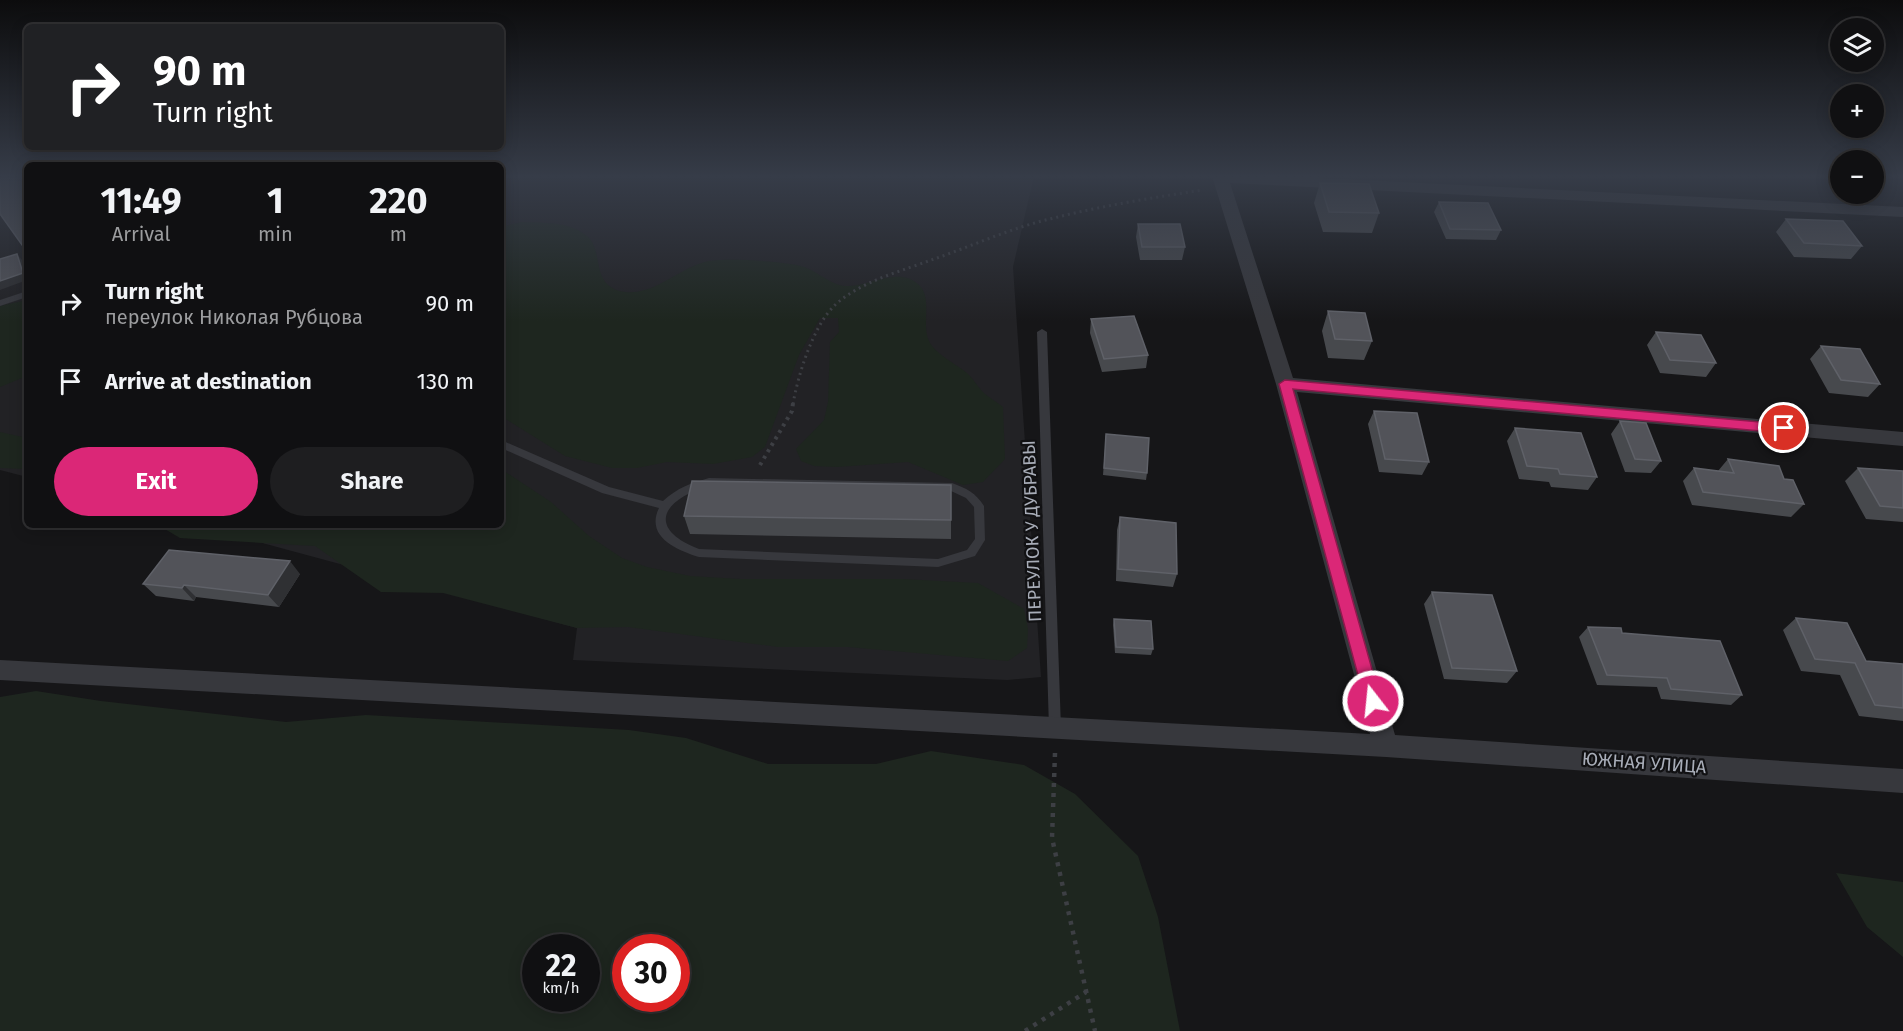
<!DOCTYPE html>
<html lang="en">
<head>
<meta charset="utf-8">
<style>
	:root { --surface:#101012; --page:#1e1e20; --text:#f1f3f6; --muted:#9c9d9f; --line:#303032; --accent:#db2777 }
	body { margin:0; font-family:"Fira Sans",sans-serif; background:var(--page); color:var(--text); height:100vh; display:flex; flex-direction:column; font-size:22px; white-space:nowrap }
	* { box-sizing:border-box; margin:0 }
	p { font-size:20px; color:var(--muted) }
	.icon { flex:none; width:33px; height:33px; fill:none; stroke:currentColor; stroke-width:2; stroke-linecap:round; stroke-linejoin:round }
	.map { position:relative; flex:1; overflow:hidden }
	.side { position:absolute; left:24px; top:162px; width:480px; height:366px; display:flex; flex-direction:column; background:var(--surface); border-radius:9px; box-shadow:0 3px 15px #0003,0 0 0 2px var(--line) }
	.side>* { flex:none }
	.top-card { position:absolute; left:24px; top:24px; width:480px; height:126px; border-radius:9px; box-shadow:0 3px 15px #0003,0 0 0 2px var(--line); background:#202124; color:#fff; overflow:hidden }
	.tools { position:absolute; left:1830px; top:18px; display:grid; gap:12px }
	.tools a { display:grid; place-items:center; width:54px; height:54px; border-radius:50%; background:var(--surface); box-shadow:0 3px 15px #0003,0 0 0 2px var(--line); font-size:30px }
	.speed { position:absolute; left:522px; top:934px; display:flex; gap:12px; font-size:30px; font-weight:700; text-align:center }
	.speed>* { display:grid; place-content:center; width:78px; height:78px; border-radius:50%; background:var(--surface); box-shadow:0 3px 15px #0003,0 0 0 2px var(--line); line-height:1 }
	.speed small { font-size:15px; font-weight:400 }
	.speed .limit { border:9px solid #d22; background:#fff; color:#111 }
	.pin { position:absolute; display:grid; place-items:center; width:51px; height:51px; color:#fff; margin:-26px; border:3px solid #fff; border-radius:50%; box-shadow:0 2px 6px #0007 }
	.me { position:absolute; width:66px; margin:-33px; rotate:344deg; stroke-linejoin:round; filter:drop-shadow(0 0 4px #0008) }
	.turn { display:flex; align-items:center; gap:21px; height:126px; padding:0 30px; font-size:27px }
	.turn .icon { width:78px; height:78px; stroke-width:2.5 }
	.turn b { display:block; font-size:42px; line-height:51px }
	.eta { display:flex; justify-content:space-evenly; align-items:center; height:102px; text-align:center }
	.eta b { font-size:36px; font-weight:700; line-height:42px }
	.cta { display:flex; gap:12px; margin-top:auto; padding:12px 30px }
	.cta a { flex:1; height:69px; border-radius:36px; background:var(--accent); color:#fff; font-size:24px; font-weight:700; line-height:69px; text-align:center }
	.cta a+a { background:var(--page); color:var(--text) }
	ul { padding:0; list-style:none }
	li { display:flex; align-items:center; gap:18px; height:78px; padding:0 30px }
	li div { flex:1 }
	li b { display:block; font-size:22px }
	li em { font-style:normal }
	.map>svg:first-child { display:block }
	.built { fill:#222225 }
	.green { fill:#1e261f; fill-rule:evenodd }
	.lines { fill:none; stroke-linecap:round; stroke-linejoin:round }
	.path-far2 { stroke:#3d3f44; stroke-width:3; stroke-dasharray:2 4; stroke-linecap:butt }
	.path-far1 { stroke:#3d3f44; stroke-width:4; stroke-dasharray:3 4.5; stroke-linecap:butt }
	.path { stroke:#3d3f44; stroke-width:4.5; stroke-dasharray:4 6; stroke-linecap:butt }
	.service { fill:#37383d; fill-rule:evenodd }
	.minor { fill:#37383d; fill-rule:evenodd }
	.wall { fill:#47494d }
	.shaded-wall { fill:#2f3033 }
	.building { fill:#525359; stroke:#5f6168; stroke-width:1.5 }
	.route { fill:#db2777; stroke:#8e194d; stroke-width:1.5 }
	.labels { text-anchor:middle; stroke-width:4.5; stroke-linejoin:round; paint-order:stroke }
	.street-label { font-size:18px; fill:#a8adb8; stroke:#111113 }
</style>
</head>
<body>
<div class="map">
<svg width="1903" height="1031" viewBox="0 0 1903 1031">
	<rect width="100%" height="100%" fill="#161618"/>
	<path class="built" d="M0,176h27v301l-27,-7z
		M501,176h533l-21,91 28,410 -34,3 -434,-20 4,-32 -381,-103h305z"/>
	<path class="green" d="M522,222c22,1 47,-1 65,14 18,15 2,51 38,56 32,3 54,-25 84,-31 19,-3 77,0 95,6 15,5 28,20 45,19 22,0 50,-20 70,-1 14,13 2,39 10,56 6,13 27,23 38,32 7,6 11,15 18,21 5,4 12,8 18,13l2,52 -22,23 -20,3 -55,-23 -71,5 -23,-1 -13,-5 -5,-12 28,-29 4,-18 2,-60 9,-10 -1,-14h-18l-21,37 -34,92 -13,10 -39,7 -46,-2 -30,6h-25l-47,-12 -64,-40v-189z
		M27,300v76l-27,11v-81z
		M0,432l27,6v31l-27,-1z
		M501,469l50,33 38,34 33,22 25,9 43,9 50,3h163l75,4 46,26 4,20 -1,19 -19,13 -160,-14h-70l-150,-20 -51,1 -134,-35 -62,-1 -66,-46 -135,-8 -22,-13h343z
		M36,691l65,10 185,21 80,-7 263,15 57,8 82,26h108l55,-13 93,14 51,29 63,62 20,61 22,114h-1180v-334zM536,948h50v51h-50zM626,948h50v51h-50z
		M1836,873l67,9v75l-36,-30z"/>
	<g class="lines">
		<path class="path-far2" d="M793,404c5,-29 20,-78 42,-99 26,-24 67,-34 99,-46 38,-13 77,-31 116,-40 50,-13 101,-21 152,-29"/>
		<path class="path-far1" d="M760,465l32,-54 1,-8"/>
		<path class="path" d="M1055,753l-3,85 43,193
			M1025,1031l61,-39"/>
		<path class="service" d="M27,291v6l-27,9v-6z
			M1042,329l5,3 14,396 -2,4 -4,2 -4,-2 -2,-4 -12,-396z
			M501,440l108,47 54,14c14,-13 28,-18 46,-23l243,5c14,5 24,10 32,23l1,34 -10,16 -37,11 -239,-10c-22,-7 -54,-20 -40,-49l-57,-15 -101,-45zM709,486l242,5 15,7 8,9 1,32 -8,11 -29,9 -239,-10c-54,-21 -36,-50 10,-63z"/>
		<path class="minor" d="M1212,176h68l623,31v10l-673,-34 63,195 610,54v14l-606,-54 98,343 508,34v24l-517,-36 -1386,-77v-20l1370,74 -94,-350z"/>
	</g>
	<path class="wall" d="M1320,183l59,30 -7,20 -49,-1 -9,-29z
		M1439,202l62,28 -5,10 -50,-1 -12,-27z
		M1786,219l76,27 -11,13 -57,-2 -18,-25z
		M1138,224l47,23 -3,13h-42l-4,-23z
		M1328,311l44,30 -8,19 -36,-2 -6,-27z
		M1091,319l57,36 -2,13 -44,4 -12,-39z
		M1656,332l60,31 -10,14 -46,-4 -13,-28z
		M1821,346l59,38 -12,13 -39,-4 -19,-34z
		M1374,411l55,51 -7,13 -43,-3 -11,-48z
		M1620,421l41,40 -10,12 -26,-1 -14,-38z
		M1515,428l82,49 -9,13 -37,-3 -2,-5 -30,-3 -12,-38z
		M1106,434l41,39 -1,7 -43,-5z
		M1728,459l56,20 20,25 -13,13 -99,-12 -9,-24 11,-13 24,3z
		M1858,468l45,3v51l-37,-3 -21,-38z
		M951,504v35l-261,-5 -6,-18z
		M1120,517l57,57 -4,13 -57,-6 1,-51z
		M300,574l-21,33 -83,-10 -2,4 -38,-5 -13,-12z
		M1432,592l85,79 -10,12 -63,-4 -20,-75z
		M1796,618l70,43 37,3v57l-44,-5 -19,-41 -39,-4 -18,-41z
		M1114,619l39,30 -2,6 -36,-2 -2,-28z
		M1588,627l34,6 120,62 -11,10 -70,-6 -4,-12 -60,-2 -18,-48z"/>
	<path class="shaded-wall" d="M17,254l5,6 5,14v6l-27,10v-9z
		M290,561l10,13 -21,33 -11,-12z
		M184,585l12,12 -2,4 -12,-13z"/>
	<path class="building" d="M0,176h27v76l-27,-38z
		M1320,183l49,1 10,29 -50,-1z
		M1439,202l49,1 13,27 -51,-1z
		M1786,219l57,2 19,25 -58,-3z
		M1138,224h42l5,23h-43z
		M17,254l6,19 -23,8v-22z
		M1328,311l37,2 7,28 -37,-2z
		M1134,316l14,39 -44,4 -13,-40z
		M1656,332l45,3 15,28 -46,-3z
		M1821,346l39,3 20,35 -39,-4z
		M1374,411l43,2 12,49 -44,-3z
		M1620,421l26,2 15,38 -26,-2z
		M1515,428l66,5 16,44 -37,-3 -2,-5 -31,-3z
		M1106,434l43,4 -2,35 -43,-5z
		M1728,459l51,7 5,13 9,1 11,24 -101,-12 -9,-24 40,5z
		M1858,468l45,3v37l-23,-2z
		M692,481l259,4v35l-267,-4z
		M1120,517l56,6 1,51 -59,-5z
		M169,550l121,11 -22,34 -84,-10 -2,3 -39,-4z
		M1432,592l60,3 25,76 -65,-3z
		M1796,618l51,5 19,38 37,3v44l-28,-3 -20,-42 -40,-4z
		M1114,619l37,2 2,28 -37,-2z
		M1588,627l33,1 1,5 98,8 22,54 -71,-6 -4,-11 -60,-3z"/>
	<linearGradient id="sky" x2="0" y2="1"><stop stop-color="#0c0c0d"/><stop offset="0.55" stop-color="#363c48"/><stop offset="1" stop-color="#363c48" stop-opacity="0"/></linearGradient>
	<rect width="1903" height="321" fill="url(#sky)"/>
	<path class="route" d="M1285,380l499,44 7,4 -7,5 -491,-44 88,312 -2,5 -6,2 -5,-2 -3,-5 -86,-317z"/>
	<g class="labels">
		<g class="street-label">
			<text transform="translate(1032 531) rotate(-92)" y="6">ПЕРЕУЛОК У ДУБРАВЫ</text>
			<text transform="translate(1644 763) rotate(4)" y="6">ЮЖНАЯ УЛИЦА</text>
		</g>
	</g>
</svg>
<div class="tools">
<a><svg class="icon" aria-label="layers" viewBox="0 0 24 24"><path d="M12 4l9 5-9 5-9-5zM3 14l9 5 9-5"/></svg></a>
<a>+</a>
<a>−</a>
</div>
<div class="speed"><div>22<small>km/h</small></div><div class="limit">30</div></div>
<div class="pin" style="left:1784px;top:428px;background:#d93025"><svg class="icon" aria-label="arrive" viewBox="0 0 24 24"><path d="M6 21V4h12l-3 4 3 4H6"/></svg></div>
<svg class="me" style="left:1373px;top:701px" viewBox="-20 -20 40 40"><circle r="17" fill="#db2777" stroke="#fff" stroke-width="3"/><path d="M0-11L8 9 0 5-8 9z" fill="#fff"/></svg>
<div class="top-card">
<div class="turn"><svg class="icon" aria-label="right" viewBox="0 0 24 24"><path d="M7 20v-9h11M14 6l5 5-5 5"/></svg><div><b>90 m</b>Turn right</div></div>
</div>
<section class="side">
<div class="eta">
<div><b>11:49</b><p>Arrival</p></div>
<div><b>1</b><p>min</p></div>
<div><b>220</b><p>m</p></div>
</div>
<ul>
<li><svg class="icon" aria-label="right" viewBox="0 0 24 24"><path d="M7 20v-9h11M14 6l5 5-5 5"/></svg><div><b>Turn right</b><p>переулок Николая Рубцова</p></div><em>90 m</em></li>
<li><svg class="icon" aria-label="arrive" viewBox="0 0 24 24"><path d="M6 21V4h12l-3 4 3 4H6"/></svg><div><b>Arrive at destination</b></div><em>130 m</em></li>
</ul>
<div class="cta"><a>Exit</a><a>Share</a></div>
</section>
</div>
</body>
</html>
